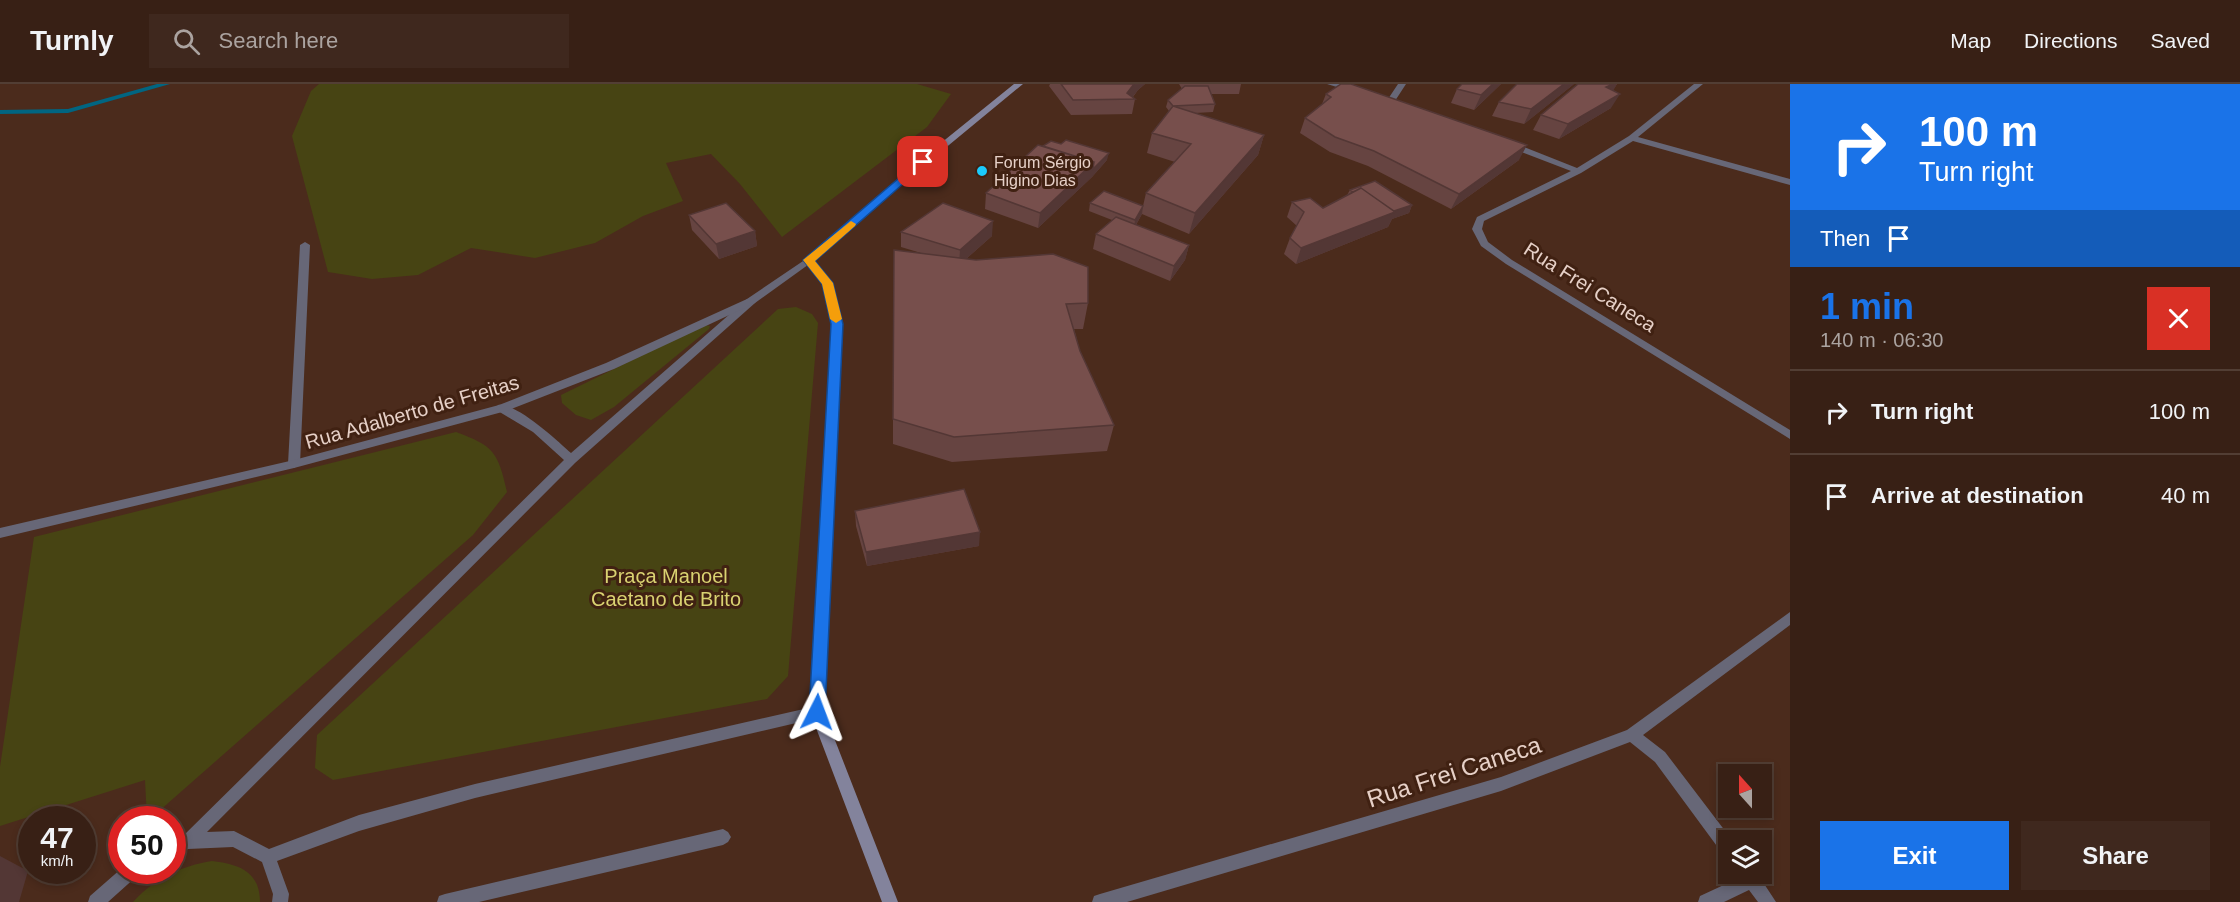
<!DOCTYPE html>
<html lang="en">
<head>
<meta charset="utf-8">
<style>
	:root { --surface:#382015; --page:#3f281e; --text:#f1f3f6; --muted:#aba3a0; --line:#523e34; --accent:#1a73e8 }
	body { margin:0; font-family:Helvetica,sans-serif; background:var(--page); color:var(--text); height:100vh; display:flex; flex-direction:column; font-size:22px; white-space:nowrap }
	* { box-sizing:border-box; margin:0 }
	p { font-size:20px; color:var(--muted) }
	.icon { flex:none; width:33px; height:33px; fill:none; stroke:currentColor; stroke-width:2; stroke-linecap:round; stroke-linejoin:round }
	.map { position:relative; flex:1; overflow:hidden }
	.panel { display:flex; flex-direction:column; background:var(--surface); width:450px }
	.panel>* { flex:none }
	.hud { background:#1a73e8; color:#fff; overflow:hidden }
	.needle { width:39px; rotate:339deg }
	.fabs { position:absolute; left:1718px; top:680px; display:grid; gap:12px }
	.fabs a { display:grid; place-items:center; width:54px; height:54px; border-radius:0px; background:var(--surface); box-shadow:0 3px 9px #0003,0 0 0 2px var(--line); font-size:30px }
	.speed { position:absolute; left:18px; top:722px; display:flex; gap:12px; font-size:30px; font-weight:700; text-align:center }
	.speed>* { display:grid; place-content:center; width:78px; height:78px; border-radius:50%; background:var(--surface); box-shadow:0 3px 9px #0003,0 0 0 2px var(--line); line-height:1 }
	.speed small { font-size:15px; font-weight:400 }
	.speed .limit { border:9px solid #d22; background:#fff; color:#111 }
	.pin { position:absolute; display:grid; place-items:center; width:51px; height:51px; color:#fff; margin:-26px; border-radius:12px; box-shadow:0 3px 9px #0006 }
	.me { position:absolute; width:66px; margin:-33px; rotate:3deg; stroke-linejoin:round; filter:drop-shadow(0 0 4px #0008) }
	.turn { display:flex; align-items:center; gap:21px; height:126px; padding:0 30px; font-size:27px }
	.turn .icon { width:78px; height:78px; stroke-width:2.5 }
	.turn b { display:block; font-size:42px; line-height:51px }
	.then { display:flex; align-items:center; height:57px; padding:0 30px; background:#0003; gap:12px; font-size:22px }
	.round { display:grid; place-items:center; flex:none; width:63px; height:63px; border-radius:0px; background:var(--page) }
	.head { display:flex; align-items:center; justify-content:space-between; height:102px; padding:0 30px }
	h1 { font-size:36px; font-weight:700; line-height:45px; color:var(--accent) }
	.primary-button { display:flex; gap:12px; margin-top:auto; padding:12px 30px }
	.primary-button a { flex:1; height:69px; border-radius:0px; background:var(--accent); color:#fff; font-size:24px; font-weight:700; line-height:69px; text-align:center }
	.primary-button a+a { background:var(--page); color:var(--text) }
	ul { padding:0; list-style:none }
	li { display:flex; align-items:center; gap:18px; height:84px; padding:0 30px; border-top:2px solid var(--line) }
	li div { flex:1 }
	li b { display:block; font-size:22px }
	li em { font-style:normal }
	header { display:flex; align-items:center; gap:36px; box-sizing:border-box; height:84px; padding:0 30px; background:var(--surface); border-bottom:2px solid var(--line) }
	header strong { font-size:28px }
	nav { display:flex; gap:33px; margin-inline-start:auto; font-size:21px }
	.search { width:420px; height:54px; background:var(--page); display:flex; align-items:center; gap:15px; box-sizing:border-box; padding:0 21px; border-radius:0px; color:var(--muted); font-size:22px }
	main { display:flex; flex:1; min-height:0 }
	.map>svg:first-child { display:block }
	.green { fill:#474413 }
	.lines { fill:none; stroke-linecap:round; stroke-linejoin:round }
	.stream { fill:#016581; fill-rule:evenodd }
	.service { fill:#676777; fill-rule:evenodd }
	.minor { fill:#676777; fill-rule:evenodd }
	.tertiary { fill:#676777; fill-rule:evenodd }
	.secondary { fill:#83839c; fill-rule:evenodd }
	.wall { fill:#664441 }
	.shaded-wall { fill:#533735 }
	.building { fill:#774f4c; stroke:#533735; stroke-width:1.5 }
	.route { fill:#1a73e8; stroke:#114b97; stroke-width:1.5 }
	.slow { fill:#f59e0b }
	.poi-dot { fill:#1bcafc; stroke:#402112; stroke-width:2 }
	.labels { text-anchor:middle; stroke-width:6; stroke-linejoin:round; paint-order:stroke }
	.far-poi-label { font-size:16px; fill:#e6d0c7; stroke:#402112; text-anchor:start }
	.street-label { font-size:20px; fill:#e6d0c7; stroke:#402112 }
	.park-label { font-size:20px; fill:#d9d271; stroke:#402112 }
	.near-street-label { font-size:24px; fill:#e6d0c7; stroke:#402112 }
</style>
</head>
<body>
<header>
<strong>Turnly</strong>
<div class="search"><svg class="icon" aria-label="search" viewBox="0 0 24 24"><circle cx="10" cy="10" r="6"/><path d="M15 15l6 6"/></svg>Search here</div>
<nav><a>Map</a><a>Directions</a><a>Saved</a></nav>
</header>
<main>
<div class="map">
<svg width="1790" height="818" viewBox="0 0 1790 818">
	<rect width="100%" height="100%" fill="#4b2b1c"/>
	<path class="green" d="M319,0h598l34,10 -24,33 -145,110 -42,-53 -29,-30 -45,9 17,38 -40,15 -48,27 -60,15 -64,-10 -53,27 -46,4 -44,-7 -36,-136 19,-45z
		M796,223l16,7 6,9 -30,353 -21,23 -434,81 -18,-12 2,-33 461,-426z
		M704,241l6,1 -1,3 -95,78 -23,13 -15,-5 -14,-12 -1,-8z
		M456,348c38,14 42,20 51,60l-34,43 -323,284h-3l-2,-39 -145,46v-59l34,-230z
		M212,777c26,3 48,10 48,41h-127c22,-24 48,-36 79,-41z"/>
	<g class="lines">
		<path class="stream" d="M157,0h13l-102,29 -68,1v-4l68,-1z"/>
		<path class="service" d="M723,745l5,3 3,5 -3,5 -5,3 -244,57h-42l2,-6 6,-2z"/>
		<path class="minor" d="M1327,0h13l17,6 -4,2z
			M1398,0h8l-13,20h-6l-1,-2z
			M1694,0h9l-65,53 152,42v6l-157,-44 -52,32 -97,48 -2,8 6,13 24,18 278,170v9l-284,-175 -25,-18 -9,-17 5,-12 94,-46 -63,-24v-4h6l63,25 52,-32z
			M305,158l5,3 -10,219 -6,4 -6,-4 12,-219z
			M751,214l5,3 -1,2 -180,160 -368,369 27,-1 35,18 90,-34 116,-31 342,-78 5,1 2,5 -2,5 -347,81 -116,33 -82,30 12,33 -1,8h-16l1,-8 -11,-32 -29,-15 -45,2 -16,7v-16l11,-4 381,-376 -31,-28 -35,-21 -2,-3 2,-3c18,-3 60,36 73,48l176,-154z
			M1790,528v13l-147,110 22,17 67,88h-4v16l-6,-3 -67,-91 -25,-20 -129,49 -374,111h-35l2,-6 6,-2 401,-117 126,-47z
			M122,784v2h17l-2,6 -29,26h-20l2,-6z
			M1739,789h18l19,29h-18l-9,-12 -25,12h-26l2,-6 41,-19z"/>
		<path class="tertiary" d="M809,173l3,1v4l-57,41 -141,66 -108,42 -212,57 -294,70v-10l294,-68 205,-55 107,-42 141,-64z"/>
		<path class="secondary" d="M1014,0h9l-97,80 -112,96 18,23 10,41 -18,388 74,190h-16l-72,-190 22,-388 -10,-41 -18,-23 116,-100z"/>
	</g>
	<path class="wall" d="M1050,0h95l-7,6 -5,7 2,2 -3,15 -61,1 -22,-29z
		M1179,0h62l-2,10h-28l4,10 -2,8 -18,1 69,22 -6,20 -69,79 -47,-20 -6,11 53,20 -4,15 -15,21 -77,-32 3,-15 16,-14 -23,-9 1,-8 53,3 3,-13 29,-31 -28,-9 5,-20 17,-22 -3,-4 2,-7 14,-11z
		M1501,0l-27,26 -23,-7 6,-14z
		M1574,0l-50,40 -32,-8 7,-14z
		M1578,0h39l-4,6 -2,18 -52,31 -26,-9 8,-15z
		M1326,10l193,66 -68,49 -83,-43 -38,-14 -30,-19 5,-15 17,-14z
		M1107,76l-15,17 -54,51 -53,-19 1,-16z
		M1350,106l62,15 -3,8 -17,6 -4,8 -92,37 -12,-10 6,-16 7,-12 -10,-9 5,-15 31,6 24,-13z
		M689,131l66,16 2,15 -38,13 -27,-29z
		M901,148l91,4 -26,23 122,44 -5,26h-9l6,22 34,74 -7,26 -155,11 -59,-18v-25l28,-166 -20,-6z
		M855,427l124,35 -112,20 -11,-40z"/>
	<path class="shaded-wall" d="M1134,0h11l-7,6 -7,9 -4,-6z
		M1493,0h8l-27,26 7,-15z
		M1564,0h10l-50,40 7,-15z
		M1613,0h4l-7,12 -4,-9z
		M1620,10l-9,14 -52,31 9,-15z
		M1264,51l-6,20 -69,79 6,-21z
		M1527,61l-8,15 -68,49 8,-15z
		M1109,69l-2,7 -15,17 -54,51 2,-15 54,-51z
		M1412,121l-3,8 -17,6 -4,8 -92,37 5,-16 85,-34z
		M1143,122l-1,8 -8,14 1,-8z
		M993,137l-1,15 -33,29 1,-15z
		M755,147l2,15 -38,13 -3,-15z
		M1189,161l-4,15 -15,21 4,-15z
		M980,448l-1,14 -112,20 -1,-14z
		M0,772l28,15 -9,31h-19z"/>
	<path class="building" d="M1061,0h73l-7,9 8,6 -62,1z
		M1341,0h10l176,61 -68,49 -85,-43 -39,-14 -30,-19 26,-21 -5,-3z
		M1462,0h31l-12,11 -24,-6z
		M1517,0h47l-33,25 -32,-7z
		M1578,0h35l-7,3 14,7 -52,30 -27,-9z
		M1185,2h23l7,18 -42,2 -5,-6z
		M1173,22l91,29 -69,78 -49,-20 45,-49 -39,-11z
		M1066,56l43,13 -16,16 1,-7 -51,-16 8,-5 10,3z
		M1038,61l56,17 -54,51 -54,-20z
		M1375,97l37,24 -18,6 -33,-23 -8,4 -3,-2z
		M1361,104l34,24 -94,36 -11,-10 14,-26 -12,-10 18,-4 13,10z
		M1104,107l39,15 -8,14 -45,-17z
		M726,119l29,28 -39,13 -27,-29z
		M943,119l50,18 -33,29 -59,-18z
		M1116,133l73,28 -15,21 -78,-32z
		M894,166l82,10 77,-6 35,13v36l-22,1 14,47 34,74 -160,12 -61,-18z
		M964,405l16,43 -114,20 -11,-41z"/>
	<path class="route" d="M920,76l8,2 -113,99 18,22 10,41 -18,388 -2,5 -6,2 -5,-2 -3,-5 22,-388 -9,-40 -19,-24z"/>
	<path class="slow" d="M851,137l5,3 -1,2 -40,35 18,22 9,36 -6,4 -6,-4 -8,-35 -19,-24z"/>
	<circle class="poi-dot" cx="982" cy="87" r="6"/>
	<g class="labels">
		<g class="far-poi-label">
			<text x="994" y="84">Forum Sérgio<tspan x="994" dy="18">Higino Dias</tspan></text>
		</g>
		<g class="street-label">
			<text transform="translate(1590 203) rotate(32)" y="7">Rua Frei Caneca</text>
			<text transform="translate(412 328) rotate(-16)" y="7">Rua Adalberto de Freitas</text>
		</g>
		<g class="park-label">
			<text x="666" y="499">Praça Manoel<tspan x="666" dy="23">Caetano de Brito</tspan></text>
		</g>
		<g class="near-street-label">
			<text transform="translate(1454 688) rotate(-18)" y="8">Rua Frei Caneca</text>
		</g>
	</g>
</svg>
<div class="fabs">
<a><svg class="needle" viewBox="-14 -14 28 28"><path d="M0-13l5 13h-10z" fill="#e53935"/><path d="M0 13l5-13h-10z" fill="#aba3a0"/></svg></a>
<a><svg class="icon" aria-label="layers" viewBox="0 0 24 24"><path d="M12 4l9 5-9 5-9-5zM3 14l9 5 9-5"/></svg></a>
</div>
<div class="speed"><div>47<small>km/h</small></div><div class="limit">50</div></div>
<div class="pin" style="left:923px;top:78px;background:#d93025"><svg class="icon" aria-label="arrive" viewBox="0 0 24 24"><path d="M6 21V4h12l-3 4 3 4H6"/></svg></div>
<svg class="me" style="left:817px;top:628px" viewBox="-20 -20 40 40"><path d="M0-17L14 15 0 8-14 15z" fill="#1a73e8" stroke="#fff" stroke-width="4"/></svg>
</div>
<section class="panel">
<div class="hud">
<div class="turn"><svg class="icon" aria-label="right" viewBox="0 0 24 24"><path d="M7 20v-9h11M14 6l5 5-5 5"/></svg><div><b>100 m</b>Turn right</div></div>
<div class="then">Then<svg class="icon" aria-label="arrive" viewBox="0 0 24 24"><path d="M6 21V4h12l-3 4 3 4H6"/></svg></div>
</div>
<div class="head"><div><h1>1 min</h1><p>140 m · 06:30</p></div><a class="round" style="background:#d93025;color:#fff"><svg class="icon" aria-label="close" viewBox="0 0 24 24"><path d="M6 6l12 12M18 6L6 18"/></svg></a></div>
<ul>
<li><svg class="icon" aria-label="right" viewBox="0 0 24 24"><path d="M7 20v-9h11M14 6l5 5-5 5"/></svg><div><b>Turn right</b></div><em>100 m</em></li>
<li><svg class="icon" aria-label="arrive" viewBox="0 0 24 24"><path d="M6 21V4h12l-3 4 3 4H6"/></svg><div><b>Arrive at destination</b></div><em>40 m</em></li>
</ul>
<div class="primary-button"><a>Exit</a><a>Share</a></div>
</section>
</main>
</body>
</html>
